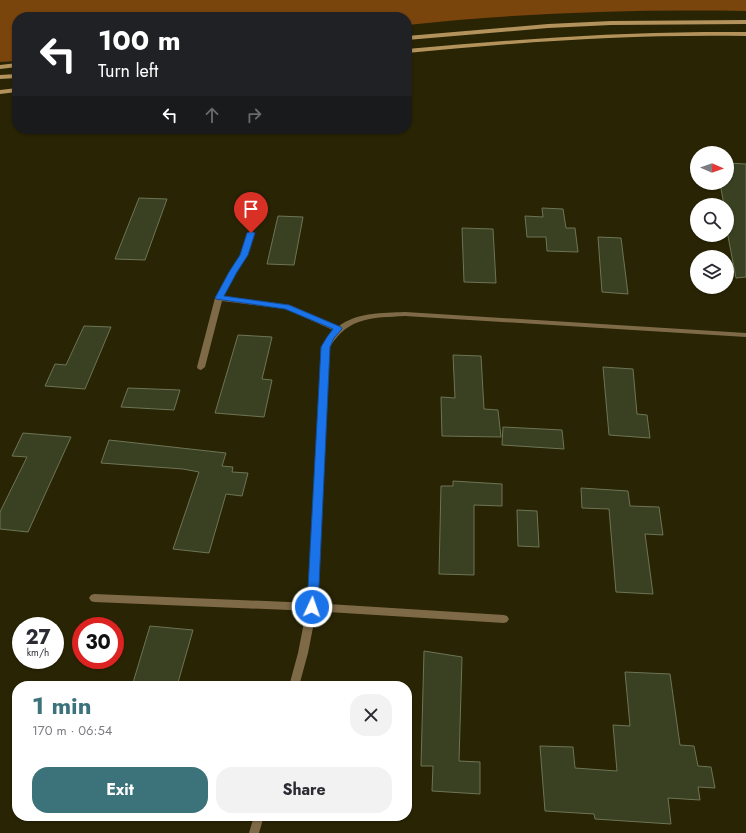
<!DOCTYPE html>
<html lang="en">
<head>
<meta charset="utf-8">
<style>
	:root { --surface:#fff; --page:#f2f2f3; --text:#2b2b33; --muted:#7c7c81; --accent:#3c737b }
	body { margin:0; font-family:Jost,sans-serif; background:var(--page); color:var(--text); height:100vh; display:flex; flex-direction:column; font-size:15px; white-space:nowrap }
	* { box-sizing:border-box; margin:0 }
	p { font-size:13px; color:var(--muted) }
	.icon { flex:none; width:22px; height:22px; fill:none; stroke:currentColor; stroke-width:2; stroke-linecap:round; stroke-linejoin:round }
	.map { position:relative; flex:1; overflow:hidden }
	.details { position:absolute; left:12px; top:681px; width:400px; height:140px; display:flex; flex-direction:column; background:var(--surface); border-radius:16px; box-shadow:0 1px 3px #0004 }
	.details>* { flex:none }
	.hud { position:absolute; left:12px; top:12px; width:400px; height:122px; border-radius:16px; box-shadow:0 1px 3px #0004; background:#202124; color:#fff; overflow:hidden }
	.needle { width:26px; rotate:92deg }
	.buttons { position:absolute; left:690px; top:146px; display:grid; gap:8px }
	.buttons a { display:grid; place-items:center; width:44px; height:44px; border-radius:50%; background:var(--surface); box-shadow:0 1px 3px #0004; font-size:20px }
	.speed { position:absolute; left:12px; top:617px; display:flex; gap:8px; font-size:20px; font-weight:700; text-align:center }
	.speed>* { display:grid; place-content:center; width:52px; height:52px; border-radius:50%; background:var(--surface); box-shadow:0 1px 3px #0004; line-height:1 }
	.speed small { font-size:10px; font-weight:400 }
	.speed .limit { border:6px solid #d22; background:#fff; color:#111 }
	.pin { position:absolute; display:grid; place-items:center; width:34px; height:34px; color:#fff; margin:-41px -17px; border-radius:50% 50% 50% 0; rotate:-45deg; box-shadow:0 0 4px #0007 }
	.pin .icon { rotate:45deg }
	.me { position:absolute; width:44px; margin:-22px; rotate:3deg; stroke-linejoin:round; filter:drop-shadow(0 0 3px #0008) }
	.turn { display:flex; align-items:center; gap:14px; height:84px; padding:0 20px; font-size:18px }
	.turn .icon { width:52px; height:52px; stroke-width:2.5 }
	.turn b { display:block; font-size:28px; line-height:34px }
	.lanes { display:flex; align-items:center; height:38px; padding:0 20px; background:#0003; justify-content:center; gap:20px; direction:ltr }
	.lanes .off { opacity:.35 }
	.round { display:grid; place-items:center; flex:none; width:42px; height:42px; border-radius:16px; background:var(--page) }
	.summary { display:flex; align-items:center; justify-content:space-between; height:68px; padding:0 20px }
	h1 { font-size:24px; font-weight:700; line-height:30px; color:var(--accent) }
	.button { display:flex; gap:8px; margin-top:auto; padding:8px 20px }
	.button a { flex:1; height:46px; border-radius:16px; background:var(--accent); color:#fff; font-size:16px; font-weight:700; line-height:46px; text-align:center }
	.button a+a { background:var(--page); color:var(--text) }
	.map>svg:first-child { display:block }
	.forest { fill:#7a440d }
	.building { fill:#3a4123; stroke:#6d7555 }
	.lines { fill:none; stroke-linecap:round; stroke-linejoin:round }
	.lane { fill:#7f6a48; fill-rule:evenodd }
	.street { fill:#7f6a48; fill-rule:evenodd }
	.secondary { fill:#b3925b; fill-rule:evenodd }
	.route { fill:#1a73e8; stroke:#114b97 }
</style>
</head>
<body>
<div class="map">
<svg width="746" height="833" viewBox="0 0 746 833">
	<rect width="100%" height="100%" fill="#292404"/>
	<path class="forest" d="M0,0h746v11c-113,-2 -227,2 -339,14v-8h-390v44l-17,1z"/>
	<path class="building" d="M727,163l19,1v113l-10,1 -9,-47v-26h-3l-4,-22h7z
		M139,198l28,1 -22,61 -30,-1z
		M542,208l21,1 3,19h9l3,24 -31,-1 -1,-14h-19l-2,-21 18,1z
		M278,216l25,1 -9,48 -27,-1z
		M462,228l31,1 3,54 -32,-1z
		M598,237l23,1 7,56 -26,-2z
		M84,326l27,1 -26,62 -40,-3 10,-22 11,1z
		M238,335l34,2 -10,42 10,1 -8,37 -49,-4z
		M453,355l28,1 3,53 14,1 3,27 -59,-1 -1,-39 14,1z
		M603,367l30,2 4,45 10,1 3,23 -41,-3z
		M128,388l52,2 -6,20 -53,-3z
		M503,427l59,3 2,19 -62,-4z
		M23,433l48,4 -43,95 -28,-3v-17l27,-55 -15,-1z
		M109,440l117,13 -4,13 11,1 -1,5 16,1 -6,23 -16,-2 -17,59 -36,-4 26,-77 -16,-3 -82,-6z
		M453,481l49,3v22l-28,-1v70l-35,-1 2,-88h12z
		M581,488l47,3 2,15 29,1 4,28 -18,-1 8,60 -37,-2 -7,-83 -27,-1z
		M517,510l20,1 2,36 -21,-1z
		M150,626l43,4 -16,56h-45z
		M424,651l38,6 -3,104 21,1v32l-48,-3 1,-25h-12z
		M625,672l45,2 10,71 14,1 4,20 13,1 4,21 -17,-1 2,13 -32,-2 3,26 -76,-5 -1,-5 -49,-3 -5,-65 33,1 2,21 42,3 -4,-46 17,1z"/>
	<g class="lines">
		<path class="lane" d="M251,231l3,2 -7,22 -11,16 -13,25 67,9 51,22 1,2 -1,2h-6l-49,-22 -64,-8 -17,66 -4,3 -3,-1 -1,-2 18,-69 15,-27 11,-16 7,-22z
			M94,594l218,9 192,12 3,1 2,3 -2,3 -3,1 -192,-12 -218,-9 -3,-1 -2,-3 2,-3z"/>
		<path class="street" d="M405,312l341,21v4l-341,-21c-32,2 -56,0 -75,31l-13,260 -9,46 -9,33h-10l9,-33 9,-46 15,-260c5,-7 9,-15 16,-20 18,-15 45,-14 67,-15z
			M254,816h10l-5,17h-10z"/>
		<path class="secondary" d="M746,20v4l-135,1 -63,3 -141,12v-4l141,-12 63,-3z
			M703,32h43v4c-114,-2 -226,6 -339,17v-4c99,-9 197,-16 296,-17z
			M17,63v4l-17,2v-4z
			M17,74v4l-17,1v-4z
			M17,88v4l-17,2v-4z"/>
	</g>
	<path class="route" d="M251,231l4,2 -7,22 -11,17 -13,24 65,9 52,22 1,2 -8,9 -4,9 -12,260 -2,3 -4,2 -3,-2 -2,-3 14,-260 6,-10 6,-8 -48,-20 -69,-10 -1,-1 14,-26 11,-17 7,-22z"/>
</svg>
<div class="buttons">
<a><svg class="needle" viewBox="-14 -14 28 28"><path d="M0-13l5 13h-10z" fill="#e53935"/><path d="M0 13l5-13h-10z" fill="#7c7c81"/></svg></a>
<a><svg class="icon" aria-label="search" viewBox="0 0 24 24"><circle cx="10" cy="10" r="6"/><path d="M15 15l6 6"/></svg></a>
<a><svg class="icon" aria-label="layers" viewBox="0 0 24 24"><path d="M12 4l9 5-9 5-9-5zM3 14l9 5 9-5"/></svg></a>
</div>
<div class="speed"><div>27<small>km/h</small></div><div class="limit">30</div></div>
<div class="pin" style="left:251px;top:233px;background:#d93025"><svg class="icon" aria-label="arrive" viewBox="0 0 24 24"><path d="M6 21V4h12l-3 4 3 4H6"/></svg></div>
<svg class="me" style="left:312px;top:607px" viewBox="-20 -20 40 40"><circle r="17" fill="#1a73e8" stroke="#fff" stroke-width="3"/><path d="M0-11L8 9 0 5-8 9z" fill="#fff"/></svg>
<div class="hud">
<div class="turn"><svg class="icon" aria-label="left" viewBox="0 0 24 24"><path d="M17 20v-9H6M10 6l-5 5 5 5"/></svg><div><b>100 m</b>Turn left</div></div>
<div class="lanes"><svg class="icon" aria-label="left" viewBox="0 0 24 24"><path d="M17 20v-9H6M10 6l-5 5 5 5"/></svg><svg class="icon off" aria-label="ahead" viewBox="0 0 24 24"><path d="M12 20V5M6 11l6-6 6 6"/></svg><svg class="icon off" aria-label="right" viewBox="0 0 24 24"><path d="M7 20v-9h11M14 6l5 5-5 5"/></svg></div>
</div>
<section class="details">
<div class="summary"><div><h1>1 min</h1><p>170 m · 06:54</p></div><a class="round"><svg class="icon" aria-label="close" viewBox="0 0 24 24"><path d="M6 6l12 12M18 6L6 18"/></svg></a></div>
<div class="button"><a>Exit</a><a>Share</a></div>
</section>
</div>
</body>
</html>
